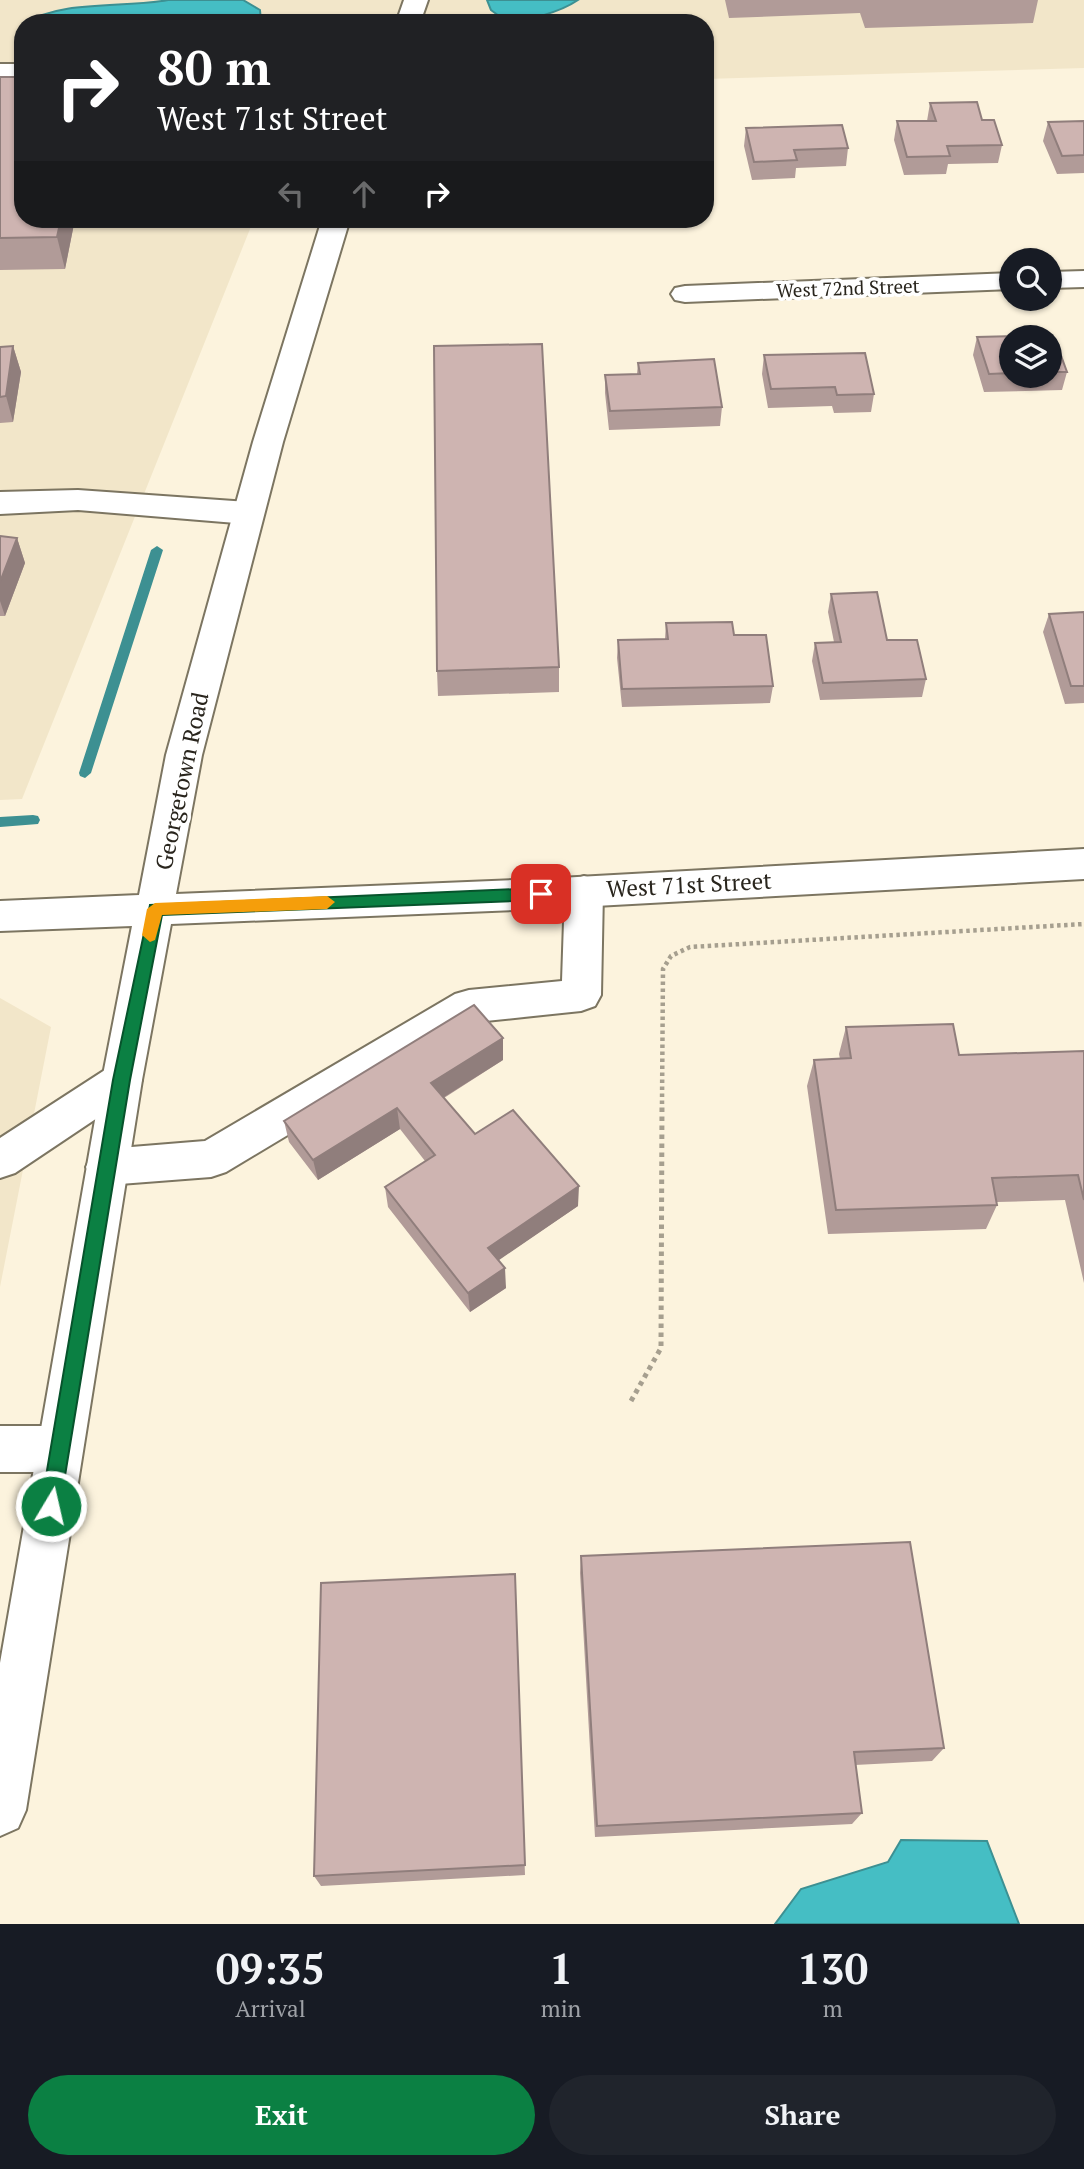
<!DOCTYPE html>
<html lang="en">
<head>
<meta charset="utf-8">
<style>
	:root { --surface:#171b24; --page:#20242c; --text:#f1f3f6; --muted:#9ea1a6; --accent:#0b8043 }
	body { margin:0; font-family:"PT Serif",serif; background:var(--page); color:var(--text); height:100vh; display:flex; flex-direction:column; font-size:26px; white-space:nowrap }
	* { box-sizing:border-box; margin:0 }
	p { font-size:23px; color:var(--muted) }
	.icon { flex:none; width:38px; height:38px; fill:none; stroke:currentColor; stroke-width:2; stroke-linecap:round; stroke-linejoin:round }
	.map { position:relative; height:1924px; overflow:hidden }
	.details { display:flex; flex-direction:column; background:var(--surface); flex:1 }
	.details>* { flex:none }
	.banner { position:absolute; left:14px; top:14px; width:700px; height:214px; border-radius:28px; box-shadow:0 2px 5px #0004; background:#202124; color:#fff; overflow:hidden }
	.controls { position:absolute; left:999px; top:248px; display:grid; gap:14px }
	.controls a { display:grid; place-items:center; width:63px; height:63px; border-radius:50%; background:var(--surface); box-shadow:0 2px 5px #0004; font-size:35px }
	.pin { position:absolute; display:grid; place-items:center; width:60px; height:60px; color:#fff; margin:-30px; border-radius:14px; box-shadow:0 4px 10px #0006 }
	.me { position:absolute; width:77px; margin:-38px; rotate:9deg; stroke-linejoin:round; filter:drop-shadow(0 0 5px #0008) }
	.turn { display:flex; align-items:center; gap:24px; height:147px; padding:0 28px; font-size:32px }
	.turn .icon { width:91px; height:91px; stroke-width:2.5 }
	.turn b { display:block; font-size:49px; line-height:60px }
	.lanes { display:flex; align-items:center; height:66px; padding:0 28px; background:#0003; justify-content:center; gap:35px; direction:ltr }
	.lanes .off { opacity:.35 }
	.eta { display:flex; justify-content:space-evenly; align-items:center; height:119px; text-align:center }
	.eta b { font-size:42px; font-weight:800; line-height:49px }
	.action { display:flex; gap:14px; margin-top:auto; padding:14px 28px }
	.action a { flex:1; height:80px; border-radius:42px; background:var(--accent); color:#fff; font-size:28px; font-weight:800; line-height:80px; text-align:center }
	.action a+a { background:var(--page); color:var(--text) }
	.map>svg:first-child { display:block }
	.built { fill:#f2e6c9 }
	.water { fill:#45bec4; stroke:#3d9092; stroke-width:2 }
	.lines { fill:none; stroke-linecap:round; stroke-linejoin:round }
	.stream { fill:#3d9092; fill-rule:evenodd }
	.minor-casing { stroke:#7c7561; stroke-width:4 }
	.major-casing { stroke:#7c7561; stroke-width:4 }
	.path-far1 { stroke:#a69f8f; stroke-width:4.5; stroke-dasharray:3.5 3.5; stroke-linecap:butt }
	.path { stroke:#a69f8f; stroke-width:5; stroke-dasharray:4.5 4.5; stroke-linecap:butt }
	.minor { fill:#fff; fill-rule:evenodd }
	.major { fill:#fff; fill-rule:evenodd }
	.wall { fill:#b19b98 }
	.shaded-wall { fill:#907e7c }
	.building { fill:#ceb4b1; stroke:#907e7c; stroke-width:2 }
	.route { fill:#0b8043; stroke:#07532c; stroke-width:2 }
	.slow { fill:#f59e0b }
	.labels { text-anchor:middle; stroke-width:7; stroke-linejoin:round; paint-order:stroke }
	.far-street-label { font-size:19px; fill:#29251d; stroke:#fff }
	.street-label { font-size:23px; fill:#29251d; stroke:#fff }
</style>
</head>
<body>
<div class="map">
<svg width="1084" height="1924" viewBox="0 0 1084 1924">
	<rect width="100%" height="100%" fill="#fcf3dd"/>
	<path class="built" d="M0,0h1084v68l-379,11v-56h-682v196h231l-232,580 -22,1z
		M0,998l51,29 -51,260z"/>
	<path class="water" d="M168,0h75l17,10 1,12 -234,1c32,-23 99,-15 141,-23z
		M487,0h91c-16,11 -52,23 -72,19 -5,-1 -11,-6 -15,-9z
		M901,1840l86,1 32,83h-244l26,-35 87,-27z"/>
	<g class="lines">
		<path class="stream" d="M157,546l6,4 -72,223 -6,5 -5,-2 -1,-3 72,-223z
			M33,815l5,1 2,4 -2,4 -38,3v-10z"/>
		<defs>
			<path id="minor" d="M0,64h23v14h-23z
				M1084,271v16l-34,1v-16z
				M1012,273v16l-327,13 -10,-2 -4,-6 4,-6 10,-2z
				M78,490l170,12 11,3 5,8 -5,8 -11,3 -170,-14 -78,4v-22z
				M584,876l13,4 6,11 -2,104 -6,11 -14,5 -105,11 -250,150 -15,5 -104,8 -15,-5 -6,-13 6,-13 15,-5 98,-8 250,-147 14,-4 93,-9 3,-90 6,-11z
				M122,1063l14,5 6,12 -6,12 -121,81 -15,5v-40l108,-70z
				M0,1426h60l16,7 7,16 -7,16 -16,7h-60z"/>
			<path id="major" d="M404,0h24l-8,23h-24z
				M322,219h28l-67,223 -81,313 -26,139 365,-15 543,-30v30l-543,30 -370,15 -29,156 -116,730 -8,18 -18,8v-173l102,-583 30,-154 -132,5v-30l139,-6 27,-140 87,-313z"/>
		</defs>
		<use href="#minor" class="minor-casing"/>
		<use href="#major" class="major-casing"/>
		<path class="path-far1" d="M662,1104l1,-135 8,-13 19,-9 394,-23"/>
		<path class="path" d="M631,1401l30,-53 1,-245"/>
		<use href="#minor" class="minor"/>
		<use href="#major" class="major"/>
	</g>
	<path class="wall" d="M725,0h313l-5,23 -168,5 -5,-15 -131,5z
		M0,77l23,142h52l-10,50 -65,1z
		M930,103l52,17 20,25 -4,18 -50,1 -2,10 -42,1 -10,-35 3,-19h30z
		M1084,121v52l-27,1 -14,-33 5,-19z
		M746,128l102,20 -2,18 -50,2 -1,10 -43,2 -8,-34z
		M705,160l5,26 -1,18h-4z
		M977,337l35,1v38h38v-34l17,30 -5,18 -78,2 -11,-37z
		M13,346l8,26 -8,50 -13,1v-76z
		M764,355l110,39 -3,18 -37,1 -2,-7 -64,2 -6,-34z
		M638,363l84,44 -2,19 -111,4 -4,-37v-18l32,-1z
		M0,536l17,2 8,25 -20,53h-5z
		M831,594l56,46 39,39 -4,18 -102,3 -8,-39 3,-18 19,-1 -6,-30z
		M1084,612v91l-19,1 -22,-72 6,-18z
		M666,623l68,12 39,51 -3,17 -148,4 -5,-49 1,-18 47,-1z
		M559,667v25l-121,4 -1,-25z
		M846,1027l113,28 125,-4v232l-19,-83 -68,2v3l-11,24 -158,5 -21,-148 7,-26 26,-1 -1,-5z
		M503,1060l-59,38 31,36 103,72 -80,54 8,28 -36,24 -82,-105 -3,-20 40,-26 -25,-32 -82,51 -29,-38 -5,-21z
		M581,1556l363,192 -12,13 -77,4 7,48 -10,11 -257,13 -15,-264z
		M515,1574l10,301 -204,11 -7,-10z"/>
	<path class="shaded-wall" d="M61,219h14l-10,50 -8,-32z
		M13,346l8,26 -8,50 -7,-26z
		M17,538l8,25 -20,53 -5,-15v-19z
		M503,1038v22l-70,44 -2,-21z
		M397,1108l3,21 -82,51 -5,-20z
		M579,1186l-1,20 -89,61 -1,-19z
		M505,1268l1,20 -36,24 -2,-19z"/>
	<path class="building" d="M0,77h23v142h38l-4,18 -57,1z
		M977,102l5,18h12l8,25 -55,1 3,10 -43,1 -10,-36h39l-6,-18z
		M1084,121v34l-22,1 -14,-34z
		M842,125l6,23 -54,2 3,10 -43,2 -8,-34z
		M705,160l5,26h-5z
		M1016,336l1,2h-5v35l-23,1 -12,-37z
		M1050,342h6l11,30h-17z
		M542,344l17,323 -122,4 -3,-325z
		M13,346l-7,50 -6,1v-50z
		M865,353l9,41 -37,1 -2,-8 -64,2 -7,-34z
		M714,359l8,48 -112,4 -5,-36 35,-1 -2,-11z
		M0,536l17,2 -17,44z
		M877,592l10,48h30l9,39 -103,4 -8,-40 26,-1 -10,-48z
		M1084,612v74h-13l-22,-72z
		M732,622l2,13h32l7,51 -151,3 -4,-49 50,-1 -2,-16z
		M474,1005l29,33 -72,45 44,51 38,-24 66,76 -91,62 17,20 -37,25 -83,-106 50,-32 -38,-47 -84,52 -29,-39z
		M953,1024l6,31 125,-4v149l-6,-25 -86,3 5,27 -161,5 -22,-150 37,-2 -5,-31z
		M910,1542l34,206 -90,4 8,61 -265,13 -16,-270z
		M515,1574l10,291 -211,11 7,-293z"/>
	<path class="route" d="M541,888l8,6 -8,6 -379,15 -32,165 -70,426 -2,7 -7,3 -7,-3 -3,-7 72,-426 37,-175z"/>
	<path class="slow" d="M327,896l8,6 -8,7 -165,6 -7,25 -5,2 -8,-7 5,-26 8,-6z"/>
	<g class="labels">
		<g class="far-street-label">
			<text transform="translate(848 288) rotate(-2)" y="7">West 72nd Street</text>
		</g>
		<g class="street-label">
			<text transform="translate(182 781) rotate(-78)" y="8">Georgetown Road</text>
			<text transform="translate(689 885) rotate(-3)" y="8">West 71st Street</text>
		</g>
	</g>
</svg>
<div class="controls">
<a><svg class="icon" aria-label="search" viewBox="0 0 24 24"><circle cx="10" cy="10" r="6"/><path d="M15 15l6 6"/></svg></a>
<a><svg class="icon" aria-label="layers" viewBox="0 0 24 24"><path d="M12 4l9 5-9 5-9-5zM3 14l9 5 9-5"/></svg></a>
</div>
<div class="pin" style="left:541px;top:894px;background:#d93025"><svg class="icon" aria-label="arrive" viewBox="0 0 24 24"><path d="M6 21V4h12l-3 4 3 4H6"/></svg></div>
<svg class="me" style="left:51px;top:1506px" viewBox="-20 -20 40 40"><circle r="17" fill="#0b8043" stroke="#fff" stroke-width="3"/><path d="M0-11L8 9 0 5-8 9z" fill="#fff"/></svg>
<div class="banner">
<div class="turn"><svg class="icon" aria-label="right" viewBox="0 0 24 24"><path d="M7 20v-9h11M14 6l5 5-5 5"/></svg><div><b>80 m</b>West 71st Street</div></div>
<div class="lanes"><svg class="icon off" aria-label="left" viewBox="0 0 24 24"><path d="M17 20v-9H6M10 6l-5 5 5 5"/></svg><svg class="icon off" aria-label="ahead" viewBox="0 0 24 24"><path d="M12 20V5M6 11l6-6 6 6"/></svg><svg class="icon" aria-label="right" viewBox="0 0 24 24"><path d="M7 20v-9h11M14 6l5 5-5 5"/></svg></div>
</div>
</div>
<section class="details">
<div class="eta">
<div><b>09:35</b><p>Arrival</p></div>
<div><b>1</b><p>min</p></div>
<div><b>130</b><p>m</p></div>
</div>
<div class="action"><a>Exit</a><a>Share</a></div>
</section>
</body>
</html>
